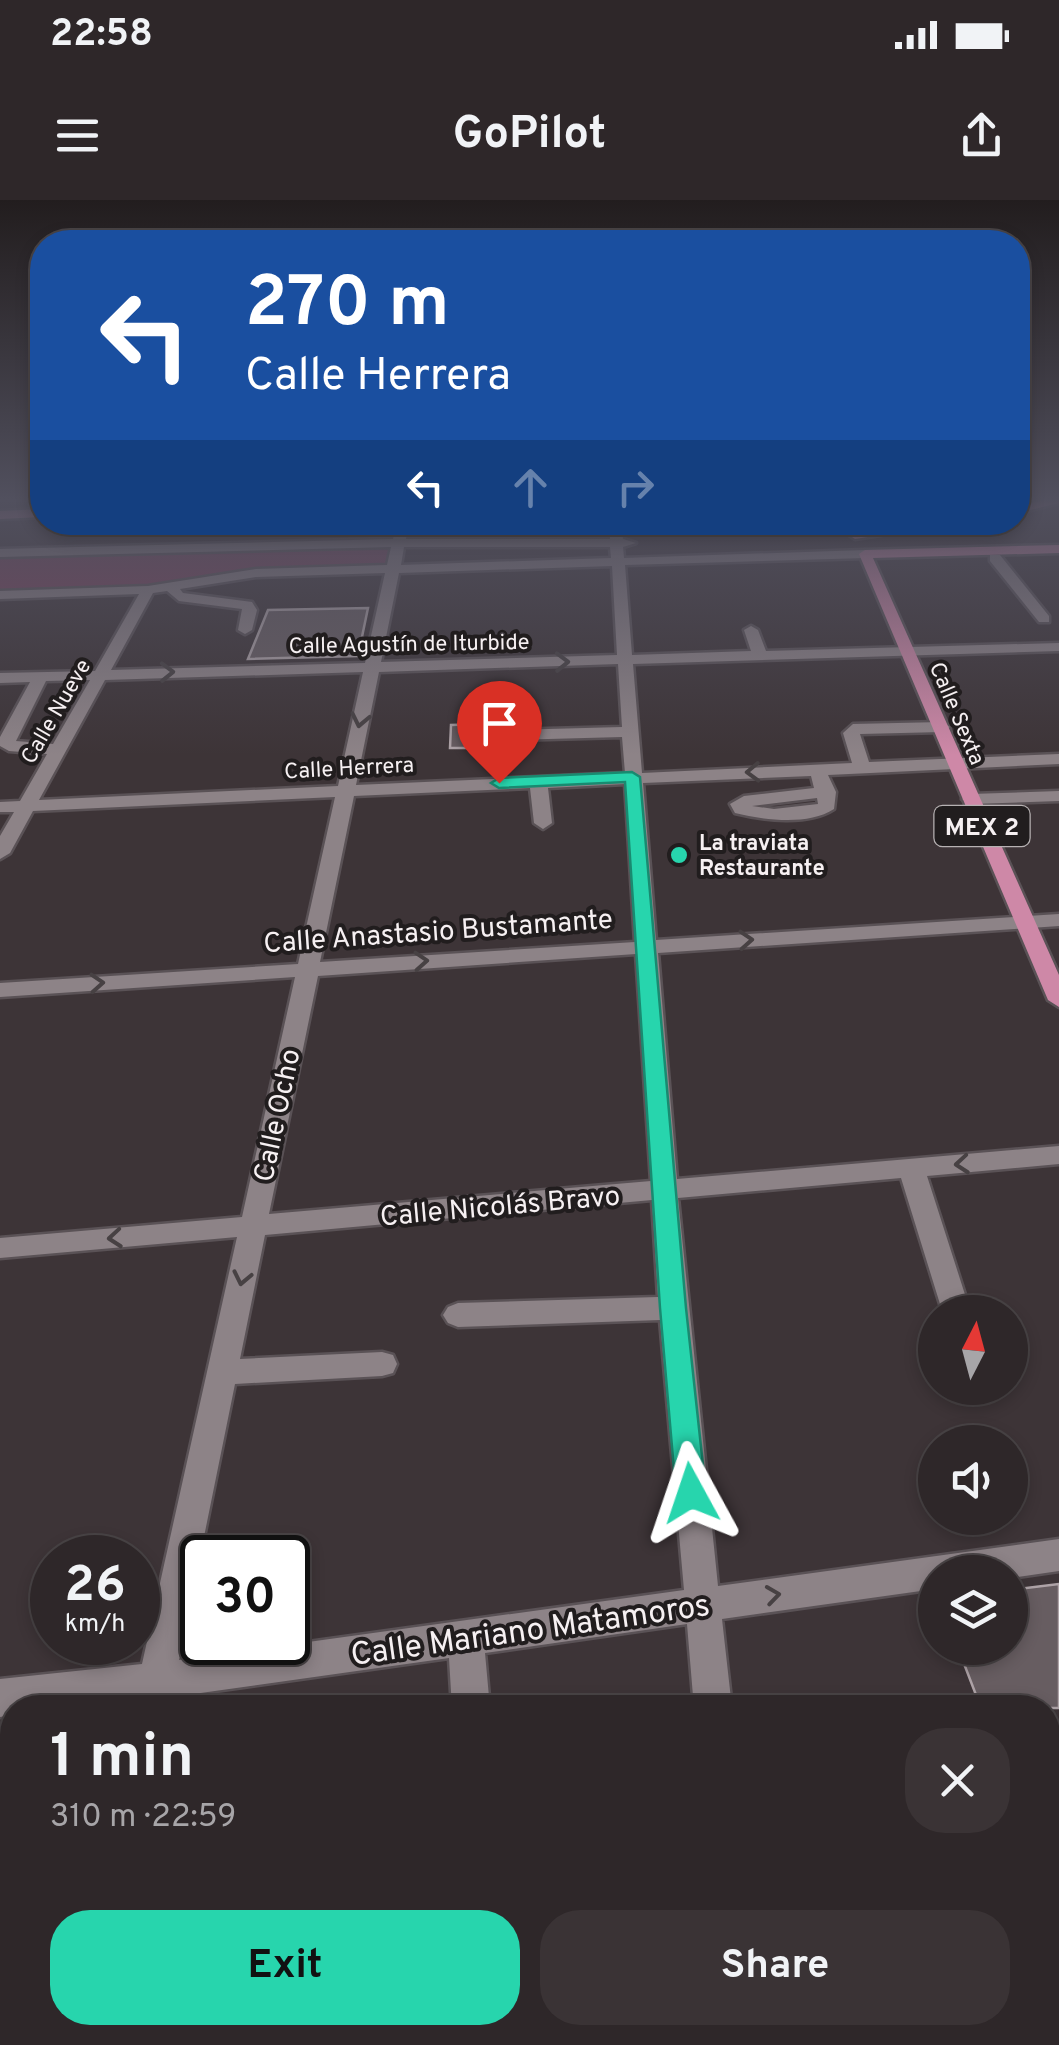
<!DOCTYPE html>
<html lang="en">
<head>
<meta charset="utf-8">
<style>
	:root { --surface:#2e2729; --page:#3a3335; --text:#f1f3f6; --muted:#a7a5a8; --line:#494446; --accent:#27d5ad }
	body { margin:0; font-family:Overpass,sans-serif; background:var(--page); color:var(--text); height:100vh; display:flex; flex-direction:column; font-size:38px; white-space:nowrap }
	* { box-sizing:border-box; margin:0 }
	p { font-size:32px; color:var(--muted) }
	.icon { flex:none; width:55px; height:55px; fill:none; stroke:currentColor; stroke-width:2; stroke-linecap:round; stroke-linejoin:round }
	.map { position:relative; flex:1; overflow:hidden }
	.details { position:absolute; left:0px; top:1495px; width:1060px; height:350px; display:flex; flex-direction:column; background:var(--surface); border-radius:40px 40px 0 0; box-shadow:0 5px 15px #0003,0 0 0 2px var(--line) }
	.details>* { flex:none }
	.guide { position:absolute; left:30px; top:30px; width:1000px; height:305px; border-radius:40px; box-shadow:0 5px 15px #0003,0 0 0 2px var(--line); background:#1a4fa0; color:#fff; overflow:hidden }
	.needle { width:65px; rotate:6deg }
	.buttons { position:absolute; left:918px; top:1095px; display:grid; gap:20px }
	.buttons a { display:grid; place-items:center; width:110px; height:110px; border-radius:50%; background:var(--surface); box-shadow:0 5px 15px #0003,0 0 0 2px var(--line); font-size:50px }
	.speed { position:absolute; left:30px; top:1335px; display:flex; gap:20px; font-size:50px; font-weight:700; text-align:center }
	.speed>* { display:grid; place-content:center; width:130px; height:130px; border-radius:50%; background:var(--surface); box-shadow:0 5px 15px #0003,0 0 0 2px var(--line); line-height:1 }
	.speed small { font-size:25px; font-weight:400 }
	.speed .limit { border:5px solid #111; border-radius:15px; background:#fff; color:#111 }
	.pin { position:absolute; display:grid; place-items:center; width:85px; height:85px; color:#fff; margin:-102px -42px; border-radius:50% 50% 50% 0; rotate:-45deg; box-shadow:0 0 10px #0007 }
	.pin .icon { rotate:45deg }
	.me { position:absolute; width:110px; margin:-55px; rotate:355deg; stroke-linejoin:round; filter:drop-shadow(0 0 8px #0008) }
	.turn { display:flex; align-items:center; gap:35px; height:210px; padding:0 50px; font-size:45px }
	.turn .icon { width:130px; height:130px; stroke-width:2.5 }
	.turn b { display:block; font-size:70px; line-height:85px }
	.lanes { display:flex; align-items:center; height:95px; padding:0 50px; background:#0003; justify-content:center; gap:50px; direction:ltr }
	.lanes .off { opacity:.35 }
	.round { display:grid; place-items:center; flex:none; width:105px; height:105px; border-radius:40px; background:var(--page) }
	.headline { display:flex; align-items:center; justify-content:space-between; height:170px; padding:0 50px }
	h1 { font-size:60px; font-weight:700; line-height:75px }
	.cta { display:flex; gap:20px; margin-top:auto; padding:20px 50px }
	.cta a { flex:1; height:115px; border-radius:40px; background:var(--accent); color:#111; font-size:40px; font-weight:700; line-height:115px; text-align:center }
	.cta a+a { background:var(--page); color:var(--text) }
	.status { display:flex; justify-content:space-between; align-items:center; height:70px; padding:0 50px; background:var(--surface); direction:ltr }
	.status svg { height:28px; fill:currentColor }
	header { display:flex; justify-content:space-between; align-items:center; height:130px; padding:0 50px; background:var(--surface); font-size:45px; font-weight:700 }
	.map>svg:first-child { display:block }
	.green { fill:#7c415c }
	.building { fill:#675d61; stroke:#aea3a7; stroke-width:2.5 }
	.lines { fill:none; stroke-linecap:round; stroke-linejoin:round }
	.minor-casing { stroke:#5a5256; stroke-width:5 }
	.major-casing { stroke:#5a5256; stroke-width:5 }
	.minor { fill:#8d8387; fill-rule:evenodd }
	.major { fill:#ce88a7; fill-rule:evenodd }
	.oneway { stroke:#474143 }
	.route { fill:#27d5ad; stroke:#198a70; stroke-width:2.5 }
	.poi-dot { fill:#27d5ad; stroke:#211d1e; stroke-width:4 }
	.labels { text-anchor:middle; stroke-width:8; stroke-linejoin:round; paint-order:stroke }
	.far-street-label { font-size:22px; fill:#f6f0f2; stroke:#211d1e }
	.far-poi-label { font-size:22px; font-weight:bold; fill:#f6f0f2; stroke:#211d1e; text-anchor:start }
	.shield { fill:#211d1e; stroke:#b6b1b2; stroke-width:2.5 }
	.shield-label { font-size:25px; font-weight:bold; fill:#f6f0f2 }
	.street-label { font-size:28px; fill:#f6f0f2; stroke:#211d1e }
	.near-street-label { font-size:32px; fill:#f6f0f2; stroke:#211d1e }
</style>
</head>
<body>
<div class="status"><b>22:58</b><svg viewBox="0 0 49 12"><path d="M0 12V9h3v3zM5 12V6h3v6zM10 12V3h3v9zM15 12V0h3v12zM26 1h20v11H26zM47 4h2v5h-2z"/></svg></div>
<header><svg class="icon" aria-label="menu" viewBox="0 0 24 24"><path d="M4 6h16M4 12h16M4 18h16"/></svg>GoPilot<svg class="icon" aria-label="share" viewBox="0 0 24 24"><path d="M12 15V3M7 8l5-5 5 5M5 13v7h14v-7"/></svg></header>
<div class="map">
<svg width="1059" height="1845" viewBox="0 0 1059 1845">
	<rect width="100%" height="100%" fill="#3d3437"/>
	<path class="green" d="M397,344l-11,21 -133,5 -119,16 -134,6v-38z"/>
	<path class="building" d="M368,408l-10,48 -110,3 20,-49z
		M482,524l-1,24h-31l1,-23z
		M1059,1384v124h-78l-23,-60h52v-58z"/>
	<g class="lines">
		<defs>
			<path id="minor" d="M104,322h12l-5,12h-8z
				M397,322h12l-3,17h204l-1,-17h12l2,17 13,4 -13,4 1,11 241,-8 6,4 -6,4 -240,7 7,90 119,-4 -7,-21 7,-4 7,4 8,21 293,-8v8l-426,13 9,109 210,-10 -9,-30 10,-9 89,-2 8,5 -8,5 -82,2 9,28 190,-8v10l-231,11 8,17 -2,17c-26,17 -70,11 -99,4l-5,-9 14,-8 70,-8 -3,-12 -168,7 13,157 403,-26v12l-401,27 19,226 382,-33v18l-132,12 41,128 -5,8h-19l-4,-8 -39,-126 -223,20 40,388 341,-47v32l-49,7v-6h-75v17l-213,30 10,89h-38l-7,-84 -202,29 5,55h-38l-3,-50 -277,39 -2,11h-38l2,-6 -51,6h-71v7l-12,2v-38l142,-15 95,-427 -237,21v-20l242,-21 53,-240 -295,20v-14l298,-19 37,-167 -302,14 -23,42 -10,6v-23l14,-24h-14v-10l20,-1 27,-47 -38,-3 -9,-5v-9l30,-55 -30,1v-10l95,-2 44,-77 -139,5v-8l148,-5 108,-17 131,-4 4,-18 -391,10v-8l393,-10zM404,347h206l1,11 -210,7zM612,366l5,89 -236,7 18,-89zM385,373l-20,90 -254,7 42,-77 14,-2 12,10 63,8 -4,21 7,4 7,-4 5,-20 -5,-8 -69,-9 -3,-4 76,-12zM618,464l4,63 -111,3 -8,5 8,5 111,-3 3,36 -269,12 23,-113zM363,472l-25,114 -299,14 66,-120zM90,480l-37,64 -37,-3 30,-60zM625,584l10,158 -315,20 34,-166 176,-8 4,35 9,6 9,-6 -4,-35zM817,598l1,6 -44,5 -22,-3zM636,754l15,227 -382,33 49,-238zM652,1000l6,97 -200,6 -10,4 -5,8 5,8 10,4 202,-7 24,270 -505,70 56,-276 147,-8 11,-3 4,-9 -4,-9 -11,-3 -142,7 25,-124z
				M726,322h12l2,6 -10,3z
				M990,355h10l49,61v6h-10l-49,-61z
				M1059,591v10l-88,3 -9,-5 9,-5z
				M1059,1647v40l-11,2v-40z
				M57,1832h44l-3,13h-44z
				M720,1832h44l1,13h-44z"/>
			<path id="major" d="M1059,297v6l-41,10v-7z
				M42,309v8l-42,2v-8z
				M844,322h12l4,9 65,-9h39l-109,17 -6,-4z
				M1059,345v8l-186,5 186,417v32l-11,-7 -189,-446 6,-4z"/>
		</defs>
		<use href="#minor" class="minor-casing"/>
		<use href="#major" class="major-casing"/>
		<use href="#minor" class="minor"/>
		<use href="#major" class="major"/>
	</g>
	<defs><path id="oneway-chevron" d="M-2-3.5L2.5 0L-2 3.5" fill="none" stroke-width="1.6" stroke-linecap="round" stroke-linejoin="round" transform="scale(2.5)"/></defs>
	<g class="oneway">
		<use href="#oneway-chevron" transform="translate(562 462) rotate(-1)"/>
		<use href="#oneway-chevron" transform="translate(167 472) rotate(-1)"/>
		<use href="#oneway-chevron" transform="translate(360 520) rotate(102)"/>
		<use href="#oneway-chevron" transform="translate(753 572) rotate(178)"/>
		<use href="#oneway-chevron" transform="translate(746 740) rotate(-4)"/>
		<use href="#oneway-chevron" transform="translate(421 761) rotate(-4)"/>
		<use href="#oneway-chevron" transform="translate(97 783) rotate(-4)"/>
		<use href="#oneway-chevron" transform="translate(962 964) rotate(175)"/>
		<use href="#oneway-chevron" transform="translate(115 1038) rotate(175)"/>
		<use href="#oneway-chevron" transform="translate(242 1078) rotate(102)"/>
		<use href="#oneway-chevron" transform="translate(773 1395) rotate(-8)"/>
	</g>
	<linearGradient id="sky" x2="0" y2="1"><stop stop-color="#221d1e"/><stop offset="0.54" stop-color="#51505e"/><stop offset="1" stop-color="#51505e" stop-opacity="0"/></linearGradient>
	<rect width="1059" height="555" fill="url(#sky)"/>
	<path class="route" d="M632,572l8,5 46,531 20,185 -4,10 -11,4 -10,-4 -5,-10 -16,-185 -35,-526 -126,6 -8,-5 8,-5z"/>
	<circle class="poi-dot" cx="679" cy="655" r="10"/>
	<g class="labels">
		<g class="far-street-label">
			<text transform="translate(409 443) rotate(-1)" y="8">Calle Agustín de Iturbide</text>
			<text transform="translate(55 511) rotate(-60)" y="8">Calle Nueve</text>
			<text transform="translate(958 513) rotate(67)" y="8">Calle Sexta</text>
			<text transform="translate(349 567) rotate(-3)" y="8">Calle Herrera</text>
		</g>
		<g class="far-poi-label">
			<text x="699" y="650">La traviata<tspan x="699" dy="25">Restaurante</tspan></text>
		</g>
		<rect class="shield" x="934.5" y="606" width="95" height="40" rx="8"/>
		<g class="shield-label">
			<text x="982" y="635">MEX 2</text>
		</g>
		<g class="street-label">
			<text transform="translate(438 730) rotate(-4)" y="10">Calle Anastasio Bustamante</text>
			<text transform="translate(276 915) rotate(-78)" y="10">Calle Ocho</text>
			<text transform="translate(500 1005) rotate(-5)" y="10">Calle Nicolás Bravo</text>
		</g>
		<g class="near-street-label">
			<text transform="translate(530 1429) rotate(-8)" y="11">Calle Mariano Matamoros</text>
		</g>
	</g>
</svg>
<div class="buttons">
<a><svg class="needle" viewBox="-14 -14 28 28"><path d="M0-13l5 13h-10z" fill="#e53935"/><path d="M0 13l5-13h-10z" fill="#a7a5a8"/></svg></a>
<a><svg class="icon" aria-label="sound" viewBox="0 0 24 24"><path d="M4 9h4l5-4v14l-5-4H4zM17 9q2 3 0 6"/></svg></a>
<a><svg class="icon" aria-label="layers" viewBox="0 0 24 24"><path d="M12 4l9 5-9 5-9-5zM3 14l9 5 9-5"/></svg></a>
</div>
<div class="speed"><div>26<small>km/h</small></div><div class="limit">30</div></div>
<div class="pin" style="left:499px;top:583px;background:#d93025"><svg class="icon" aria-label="arrive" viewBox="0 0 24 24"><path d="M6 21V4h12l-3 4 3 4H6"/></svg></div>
<svg class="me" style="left:691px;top:1293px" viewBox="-20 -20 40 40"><path d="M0-17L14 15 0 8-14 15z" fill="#27d5ad" stroke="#fff" stroke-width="4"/></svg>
<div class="guide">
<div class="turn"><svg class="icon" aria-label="left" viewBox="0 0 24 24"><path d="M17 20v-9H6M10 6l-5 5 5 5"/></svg><div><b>270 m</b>Calle Herrera</div></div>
<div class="lanes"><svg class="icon" aria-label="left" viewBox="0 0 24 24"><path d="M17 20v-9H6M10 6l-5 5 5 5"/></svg><svg class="icon off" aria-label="ahead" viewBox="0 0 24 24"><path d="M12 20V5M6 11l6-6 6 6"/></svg><svg class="icon off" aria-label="right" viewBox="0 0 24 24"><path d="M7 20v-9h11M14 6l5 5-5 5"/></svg></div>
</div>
<section class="details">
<div class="headline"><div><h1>1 min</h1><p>310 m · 22:59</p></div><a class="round"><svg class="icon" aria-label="close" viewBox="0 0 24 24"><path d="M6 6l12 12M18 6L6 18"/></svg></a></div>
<div class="cta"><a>Exit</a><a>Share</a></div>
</section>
</div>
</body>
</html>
